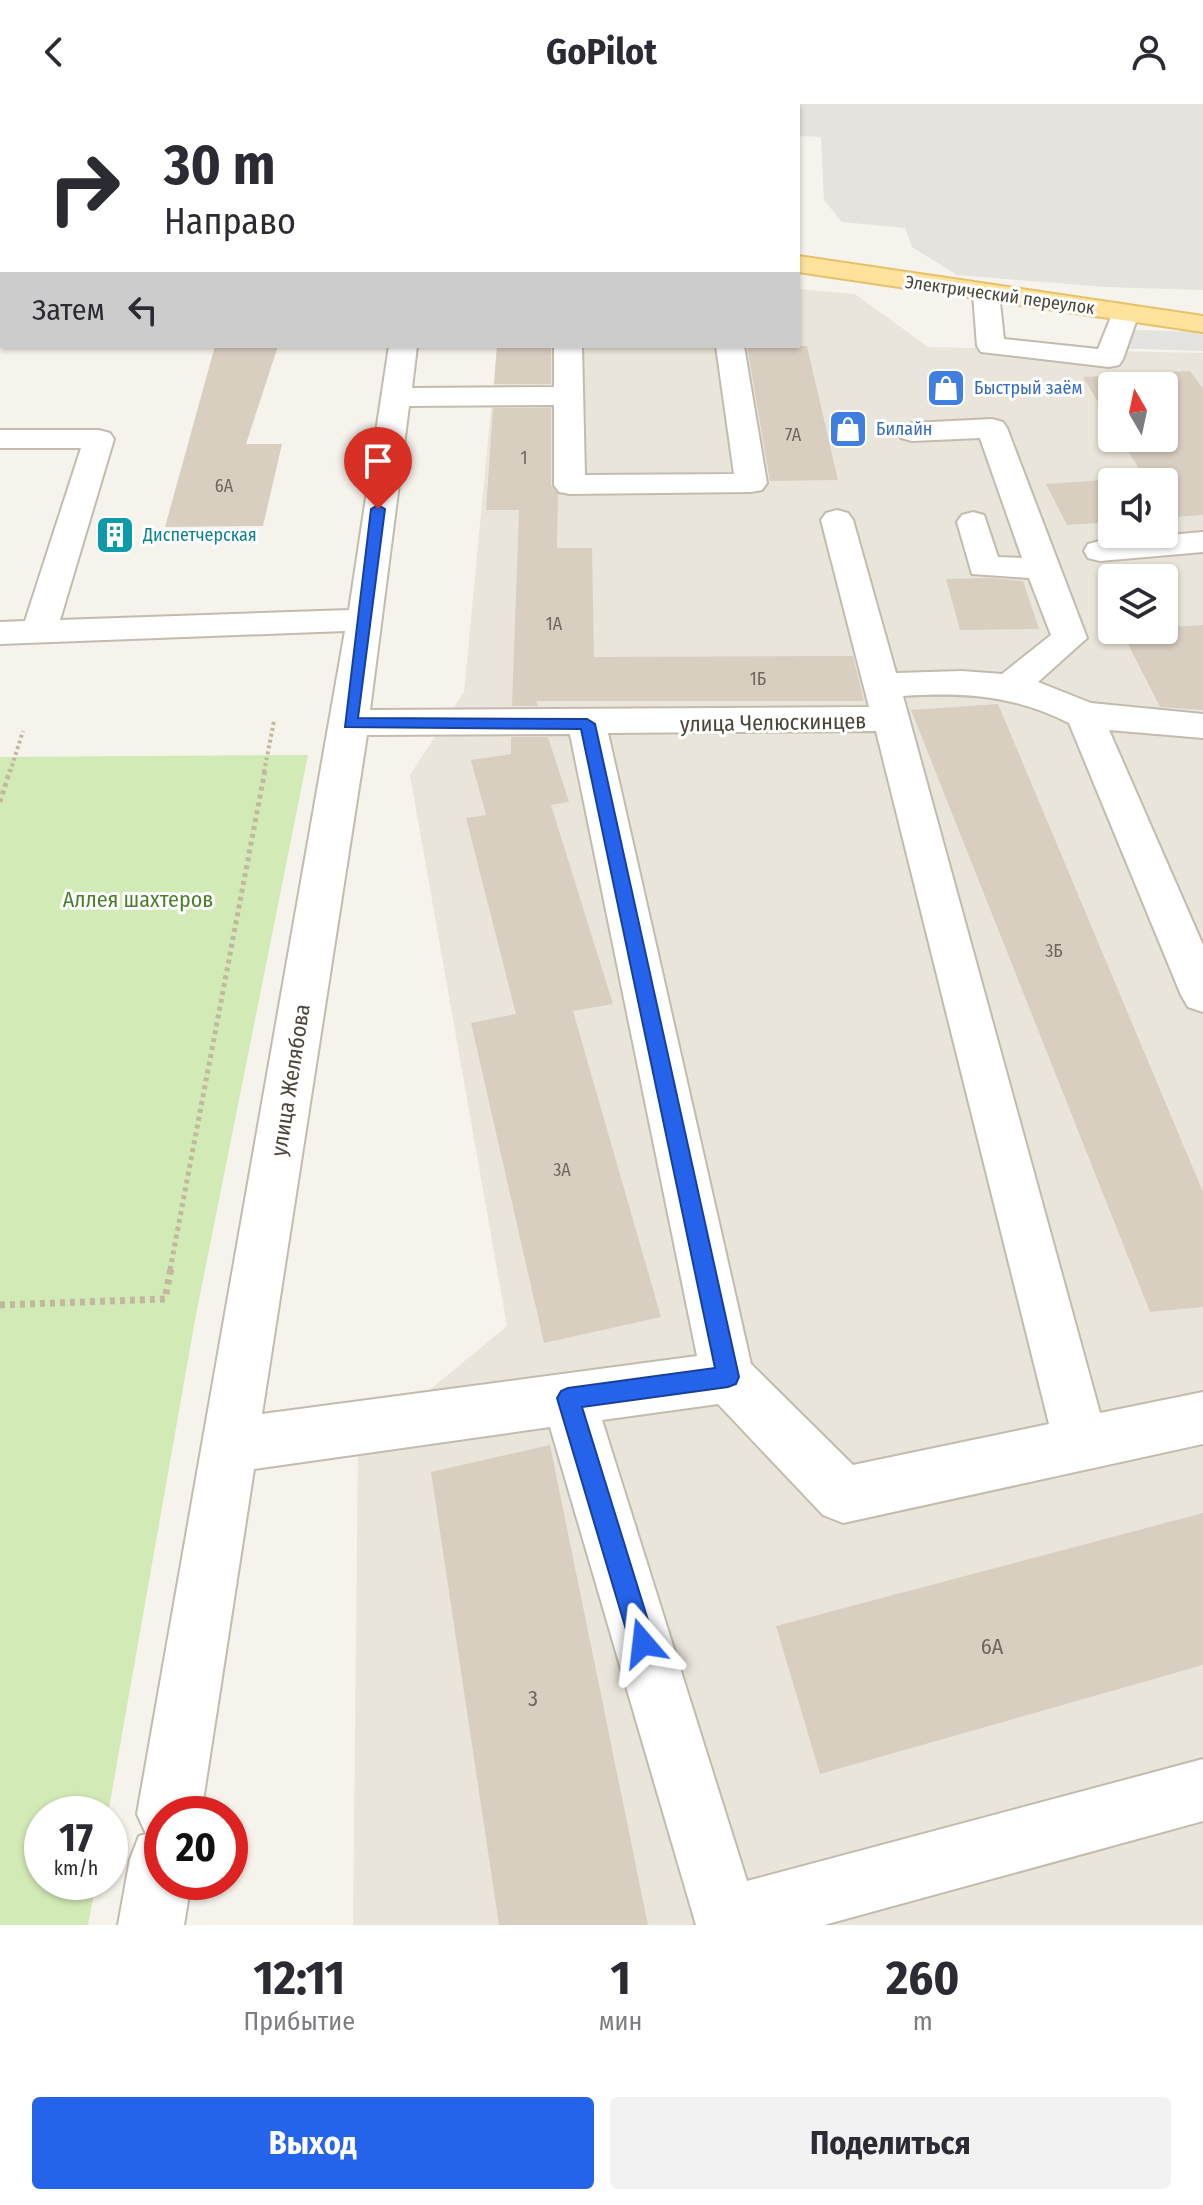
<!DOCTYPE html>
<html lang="ru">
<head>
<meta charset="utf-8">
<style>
	:root { --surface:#fff; --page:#f2f2f3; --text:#2b2b33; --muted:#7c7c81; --accent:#2563eb }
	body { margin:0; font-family:"Fira Sans Condensed",sans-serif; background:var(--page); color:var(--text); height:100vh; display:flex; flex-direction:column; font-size:30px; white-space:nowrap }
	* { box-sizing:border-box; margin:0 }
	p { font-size:26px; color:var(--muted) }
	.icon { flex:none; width:44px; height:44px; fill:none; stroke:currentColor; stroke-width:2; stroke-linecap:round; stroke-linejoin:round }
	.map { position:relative; height:1821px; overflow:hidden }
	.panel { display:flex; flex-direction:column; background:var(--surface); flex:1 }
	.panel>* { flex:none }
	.banner { position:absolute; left:0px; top:0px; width:800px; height:244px; box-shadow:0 2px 6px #0004; background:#fff; color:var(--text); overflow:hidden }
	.needle { width:52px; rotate:351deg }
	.buttons { position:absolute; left:1098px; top:268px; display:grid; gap:16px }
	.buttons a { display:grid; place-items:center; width:80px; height:80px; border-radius:8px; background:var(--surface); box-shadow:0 2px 6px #0004; font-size:40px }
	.speed { position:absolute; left:24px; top:1692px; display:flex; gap:16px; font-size:40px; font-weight:700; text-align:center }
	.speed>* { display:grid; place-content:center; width:104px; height:104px; border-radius:50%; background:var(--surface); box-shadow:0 2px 6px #0004; line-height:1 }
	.speed small { font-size:20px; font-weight:400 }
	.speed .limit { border:12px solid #d22; background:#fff; color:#111 }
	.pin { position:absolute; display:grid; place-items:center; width:68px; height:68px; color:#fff; margin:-82px -34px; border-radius:50% 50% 50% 0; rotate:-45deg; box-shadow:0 0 8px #0007 }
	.pin .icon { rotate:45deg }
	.me { position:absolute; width:88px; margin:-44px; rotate:343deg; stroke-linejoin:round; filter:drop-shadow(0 0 6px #0008) }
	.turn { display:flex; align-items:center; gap:28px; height:168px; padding:0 32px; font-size:36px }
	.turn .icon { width:104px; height:104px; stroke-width:2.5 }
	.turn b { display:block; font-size:56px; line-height:68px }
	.then { display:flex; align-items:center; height:76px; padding:0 32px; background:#0003; gap:16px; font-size:30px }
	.eta { display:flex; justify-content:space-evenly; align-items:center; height:136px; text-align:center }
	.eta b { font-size:48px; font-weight:700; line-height:56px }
	.primary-button { display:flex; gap:16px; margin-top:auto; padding:16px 32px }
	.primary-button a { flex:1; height:92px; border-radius:8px; background:var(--accent); color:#fff; font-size:32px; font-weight:700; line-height:92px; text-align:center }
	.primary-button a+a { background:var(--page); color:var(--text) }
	header { display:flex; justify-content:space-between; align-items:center; height:104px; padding:0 32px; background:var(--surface); font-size:36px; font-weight:700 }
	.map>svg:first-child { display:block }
	.residential { fill:#eae5da; fill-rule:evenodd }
	.industrial { fill:#e6e2dd }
	.green { fill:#d2eab5 }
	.parking { fill:#e5e3e0 }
	.building { fill:#d8cfc1 }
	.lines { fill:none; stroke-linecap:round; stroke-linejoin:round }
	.minor-casing { stroke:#c2bbae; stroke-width:4 }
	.major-casing { stroke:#e6c16a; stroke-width:4 }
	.path-far2 { stroke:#c4b79f; stroke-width:4; stroke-dasharray:3 3; stroke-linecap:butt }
	.path-far1 { stroke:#c4b79f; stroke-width:5; stroke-dasharray:4 4; stroke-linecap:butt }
	.path { stroke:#c4b79f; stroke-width:7; stroke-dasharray:5 5; stroke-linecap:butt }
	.minor { fill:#fff; fill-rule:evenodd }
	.major { fill:#ffe39c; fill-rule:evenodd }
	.route { fill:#2563eb; stroke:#184099; stroke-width:2 }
	.labels { text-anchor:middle; stroke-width:6; stroke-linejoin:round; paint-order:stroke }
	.far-street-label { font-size:18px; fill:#4b4439; stroke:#fff }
	.far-shop-label { font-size:18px; fill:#366cbe; stroke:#fff; text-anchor:start }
	.number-label { font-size:18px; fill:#6e675b }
	.far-culture-label { font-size:18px; fill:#0d838f; stroke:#fff; text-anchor:start }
	.street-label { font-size:22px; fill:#4b4439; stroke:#fff }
	.park-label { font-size:22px; fill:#4a7f2a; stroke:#fff }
	.near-number-label { font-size:22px; fill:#6e675b }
</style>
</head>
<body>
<header><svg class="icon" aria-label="back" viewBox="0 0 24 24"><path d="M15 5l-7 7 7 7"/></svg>GoPilot<svg class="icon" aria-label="person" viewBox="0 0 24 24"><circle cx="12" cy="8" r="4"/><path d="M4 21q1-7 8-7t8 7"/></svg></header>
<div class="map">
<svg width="1203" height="1821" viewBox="0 0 1203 1821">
	<rect width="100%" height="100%" fill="#f6f3ec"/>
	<path class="residential" d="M798,185l57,5 73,53 275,6v1572h-850l5,-476 149,-123 -97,-551 54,-83 33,-346h301zM1112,282h52v52h-52zM1112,378h52v52h-52zM1112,474h52v52h-52z"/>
	<path class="industrial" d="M770,0h433v186l-97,-3 -149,-12 -45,-28 -7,-19 -63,-6 -18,-22 -3,-63 -23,-1v-30z"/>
	<path class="green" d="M308,651l-113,565 -87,494h-66v68h54l-8,43h-88v-1168z"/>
	<path class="parking" d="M1105,225l98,3v19l-92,-3z"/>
	<path class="building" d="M215,242h63l-32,98h36l-19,82 -98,1z
		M497,242h54v38h-57z
		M747,242h60l31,134 -68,1z
		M1190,267l13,18v126l-39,3v-36h-52v40l-45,3 -21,-41 98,-7 -24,-39h44v-52h-52v39l-29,-48z
		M493,304h58v77l7,9 -1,54h35l2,109 259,-1 11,45h-328l2,5h-26l7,-196h-33z
		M991,474l32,3 16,48 -79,1 -14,-51z
		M1203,521v85l-43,-3 -39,-77z
		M998,600l205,488v115l-53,5 -239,-602z
		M511,633h37l21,65 -18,3 62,199 -40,7 88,306 -117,26 -73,-320 45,-9 -50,-196 20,-3 -15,-55 40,-6z
		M550,1341l98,480h-149l-68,-453z
		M1203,1409v152l-383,109 -44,-148z"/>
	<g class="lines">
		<defs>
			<path id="minor" d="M137,0h23l-24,2z
				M0,107h2v15h-2z
				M2,142v17l-2,1v-17z
				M986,182l9,2 4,6 5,45 94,10 17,-42h20l4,6 -16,46 -4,6 -10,2 -128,-15 -4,-6 -4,-52 4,-6z
				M389,242h28l-5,42 142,-1v-41h28l3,129 149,-1 -18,-128h28l23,137 -5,7 -11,2 -181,2 -11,-2 -5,-7v-80l-145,1 -39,304 499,-3 -48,-187 5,-7 11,-3 11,3 5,7 43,153 66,-2 40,3 49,-39 -22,-57 -57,-4 -15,-52 5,-7 11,-3 11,3 14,42 24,1 -42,-120 -68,3 -11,-3 -4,-6 4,-6 11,-3 80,-4 11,3 4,6 80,210 -49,44 53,21 112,11v24l-94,-8 94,215v67l-15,-5 -7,-12 -112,-272c-55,-28 -106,-31 -166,-27l197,717 103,-21v52l-360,79 -20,-8 -105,-111 -116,16 145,461 456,-122v62l-379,104h-128l-146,-498 -296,42 -53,345h-39v68h29l-7,43h-66l12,-66 9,-23 7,-2 -9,-20 208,-1183 -345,13v-22l25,-1 56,-173h-81v-18h99l11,3 4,6 -54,181 289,-10zM876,627l173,693 -196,41 -102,-101 -143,-631zM570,630l127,622 -435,58 105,-679z
				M1203,428v20l-103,9 -12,-3 -4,-7 4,-7 12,-3z"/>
			<path id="major" d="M640,0h25l-26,2z
				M798,152l405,60v16l-405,-60z"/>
		</defs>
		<use href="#minor" class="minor-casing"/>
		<use href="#major" class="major-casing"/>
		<path class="path-far2" d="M10,668l13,-41
			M264,668l10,-51"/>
		<path class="path-far1" d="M0,698l10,-32
			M170,1166l95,-500"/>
		<path class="path" d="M0,1201l165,-6 6,-31"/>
		<use href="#minor" class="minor"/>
		<use href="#major" class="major"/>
	</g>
	<path class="route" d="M378,401l7,4 -27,209 229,1 8,5 144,653 -3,7 -8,3 -146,20 73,236 -4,9 -8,4 -9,-4 -4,-9 -73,-245 4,-7 7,-3 147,-20 -134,-639 -236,-2 26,-218z"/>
	<defs>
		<symbol id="shop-square" viewBox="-11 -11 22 22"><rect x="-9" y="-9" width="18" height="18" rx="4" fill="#3f7fe0" stroke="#fff"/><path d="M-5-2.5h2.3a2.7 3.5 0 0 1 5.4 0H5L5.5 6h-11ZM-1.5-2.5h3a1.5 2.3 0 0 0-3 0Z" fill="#fff"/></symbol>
		<symbol id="building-square" viewBox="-11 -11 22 22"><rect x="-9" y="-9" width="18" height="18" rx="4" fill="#0f9aa8" stroke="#fff"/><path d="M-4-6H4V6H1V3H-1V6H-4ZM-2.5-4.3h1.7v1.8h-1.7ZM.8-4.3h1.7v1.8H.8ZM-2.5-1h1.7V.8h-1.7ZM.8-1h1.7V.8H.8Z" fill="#fff"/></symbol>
	</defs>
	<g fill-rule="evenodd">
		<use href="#shop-square" x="924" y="262" width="44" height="44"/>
		<use href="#shop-square" x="826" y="303" width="44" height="44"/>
		<use href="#building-square" x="93" y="409" width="44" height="44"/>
	</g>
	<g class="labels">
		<g class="far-street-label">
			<text transform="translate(1000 191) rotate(8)" y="6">Электрический переулок</text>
		</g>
		<g class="far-shop-label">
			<text x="974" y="290">Быстрый заём</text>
			<text x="876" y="331">Билайн</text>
		</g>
		<g class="number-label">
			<text x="793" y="337">7А</text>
			<text x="524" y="360">1</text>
			<text x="224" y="388">6А</text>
			<text x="554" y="526">1А</text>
			<text x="758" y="581">1Б</text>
			<text x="1054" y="853">3Б</text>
			<text x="562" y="1072">3А</text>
		</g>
		<g class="far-culture-label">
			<text x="143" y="437">Диспетчерская</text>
		</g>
		<g class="street-label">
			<text transform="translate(773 618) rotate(-1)" y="8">улица Челюскинцев</text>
			<text transform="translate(290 976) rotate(-81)" y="8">улица Желябова</text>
		</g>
		<g class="park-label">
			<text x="138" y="803">Аллея шахтеров</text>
		</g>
		<g class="near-number-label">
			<text x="992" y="1550">6А</text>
			<text x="533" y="1602">3</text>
		</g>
	</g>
</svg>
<div class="buttons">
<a><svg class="needle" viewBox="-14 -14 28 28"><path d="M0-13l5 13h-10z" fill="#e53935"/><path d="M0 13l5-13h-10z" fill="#7c7c81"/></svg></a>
<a><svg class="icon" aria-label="sound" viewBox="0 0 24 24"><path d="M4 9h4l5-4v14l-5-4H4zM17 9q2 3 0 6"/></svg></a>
<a><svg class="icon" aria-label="layers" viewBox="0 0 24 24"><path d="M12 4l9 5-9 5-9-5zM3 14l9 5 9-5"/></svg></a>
</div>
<div class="speed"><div>17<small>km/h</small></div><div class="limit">20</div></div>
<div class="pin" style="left:378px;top:405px;background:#d93025"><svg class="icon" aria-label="arrive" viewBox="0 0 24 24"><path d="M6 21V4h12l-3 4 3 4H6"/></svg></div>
<svg class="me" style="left:643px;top:1539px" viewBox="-20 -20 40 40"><path d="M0-17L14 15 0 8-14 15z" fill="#2563eb" stroke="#fff" stroke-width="4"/></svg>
<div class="banner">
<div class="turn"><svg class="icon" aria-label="right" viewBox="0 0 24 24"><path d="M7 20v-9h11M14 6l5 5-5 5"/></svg><div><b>30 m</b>Направо</div></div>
<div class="then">Затем<svg class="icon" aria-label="left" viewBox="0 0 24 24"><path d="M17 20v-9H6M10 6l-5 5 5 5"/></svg></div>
</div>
</div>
<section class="panel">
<div class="eta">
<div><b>12:11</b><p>Прибытие</p></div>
<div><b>1</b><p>мин</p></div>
<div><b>260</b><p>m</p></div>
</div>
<div class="primary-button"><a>Выход</a><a>Поделиться</a></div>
</section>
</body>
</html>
